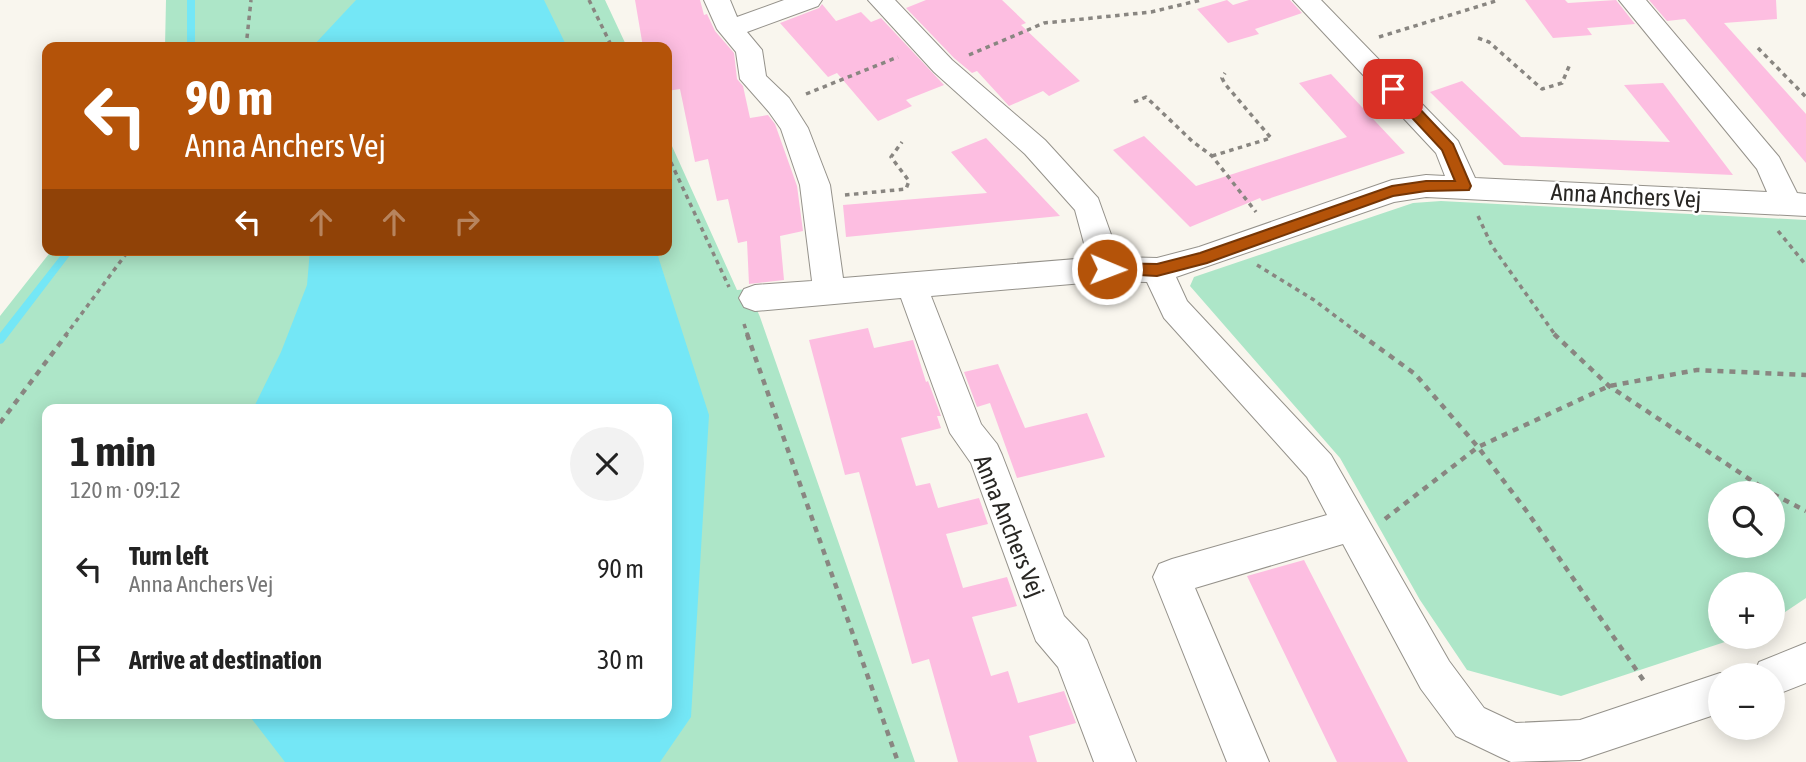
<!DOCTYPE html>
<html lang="en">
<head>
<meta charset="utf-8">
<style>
	:root { --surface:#fff; --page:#f2f2f2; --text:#222; --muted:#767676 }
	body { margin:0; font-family:"Asap Condensed",sans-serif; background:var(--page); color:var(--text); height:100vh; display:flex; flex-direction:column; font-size:26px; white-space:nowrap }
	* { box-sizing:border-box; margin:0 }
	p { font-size:23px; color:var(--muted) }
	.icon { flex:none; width:38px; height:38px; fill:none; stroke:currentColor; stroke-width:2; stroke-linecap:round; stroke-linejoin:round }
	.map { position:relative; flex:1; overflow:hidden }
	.sheet { position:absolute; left:42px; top:404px; width:630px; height:315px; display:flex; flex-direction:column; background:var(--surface); border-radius:14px; box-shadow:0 4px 18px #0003 }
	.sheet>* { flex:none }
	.banner { position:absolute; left:42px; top:42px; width:630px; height:214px; border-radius:14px; box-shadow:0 4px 18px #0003; background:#b45309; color:#fff; overflow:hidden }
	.fabs { position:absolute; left:1708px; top:481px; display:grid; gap:14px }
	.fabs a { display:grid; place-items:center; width:77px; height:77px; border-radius:50%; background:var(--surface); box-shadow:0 4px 18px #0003; font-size:35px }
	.pin { position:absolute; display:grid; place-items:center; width:60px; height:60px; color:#fff; margin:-30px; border-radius:14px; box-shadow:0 4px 10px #0006 }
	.me { position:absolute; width:77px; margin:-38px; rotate:91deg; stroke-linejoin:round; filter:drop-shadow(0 0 5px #0008) }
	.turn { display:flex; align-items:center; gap:24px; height:147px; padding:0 28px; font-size:32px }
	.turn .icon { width:91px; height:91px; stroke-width:2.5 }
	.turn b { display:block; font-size:49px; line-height:60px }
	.lanes { display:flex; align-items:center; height:66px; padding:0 28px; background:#0003; justify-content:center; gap:35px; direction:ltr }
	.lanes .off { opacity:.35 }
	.round { display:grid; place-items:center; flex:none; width:74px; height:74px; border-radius:37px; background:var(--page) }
	.summary { display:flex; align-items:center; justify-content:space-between; height:119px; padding:0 28px }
	h1 { font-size:42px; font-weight:700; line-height:52px }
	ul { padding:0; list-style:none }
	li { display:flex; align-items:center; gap:21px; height:91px; padding:0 28px }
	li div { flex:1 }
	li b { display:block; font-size:26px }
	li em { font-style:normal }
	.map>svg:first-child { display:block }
	.green { fill:#ade6c8; fill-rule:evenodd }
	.water { fill:#74e7f6 }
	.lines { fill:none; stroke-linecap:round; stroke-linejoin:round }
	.stream { fill:#74e7f6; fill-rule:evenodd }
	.building { fill:#fdbee1 }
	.street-casing { stroke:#95928b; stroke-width:2 }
	.path-far1 { stroke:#898681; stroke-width:3.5; stroke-dasharray:4.5 4.5; stroke-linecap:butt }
	.path { stroke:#898681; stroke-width:4.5; stroke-dasharray:6 6; stroke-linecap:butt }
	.street { fill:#fff; fill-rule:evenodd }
	.route { fill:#b45309; stroke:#753606; stroke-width:2 }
	.labels { text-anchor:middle; stroke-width:5; stroke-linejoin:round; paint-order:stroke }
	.street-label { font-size:24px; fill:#282623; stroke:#fff }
</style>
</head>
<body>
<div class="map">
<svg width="1806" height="762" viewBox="0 0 1806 762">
	<rect width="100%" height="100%" fill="#f9f6ee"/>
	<path class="green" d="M166,0h439l22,47h-462z
		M667,135l70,155 11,-1 12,28 155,445h-915v-446l52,-66h615zM47,410h620v304h-620z
		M1441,201l365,19v378l-33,22v-36h-53v53h20l-179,59 -94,-26 -47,-70 -80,-142 -150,-172 4,-9 219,-74zM1720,494h53v52h-53z"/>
	<path class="water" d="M356,0h188l23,47h-255z
		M310,250h346l53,165 -18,302 -31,45h-375l-37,-48h419v-304l-414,-1 28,-57 26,-67z"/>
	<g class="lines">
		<path class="stream" d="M187,0h8v47h-8z
			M65,250h9l-71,93 -3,1v-11z"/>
	</g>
	<path class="building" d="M635,0h65l4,15 3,-1 8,17 19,22 3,26 6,7 7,32 18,-3 7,9 22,62 6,45 -23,5 4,44 -35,4 -2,-43 -9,2 -10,-44 -11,2 -9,-42 -13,3 -15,-73 -13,2v-44h-24z
		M926,0h76l24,23 -5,2 59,56 -31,15 -6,-5 -34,15 -32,-35 -5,2 -18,-15 -48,-50z
		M1227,0l6,5 16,-5h41l12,13 -47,16 4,5 -31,9 -31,-34z
		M1525,0h40l3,3 48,-3 19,24 -48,4 5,7 -39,3z
		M1649,0h127l1,19 -53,4 82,91v49l-121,-144 -18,2z
		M822,4l14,17 25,-9 10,10 10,-4 63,67 -38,15 6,6 -34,15 -41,-48 -9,4 -48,-54 39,-15z
		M1331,74l74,79 -143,48 -2,-3 -70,29 -77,-77 31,-14 52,50 151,-49 -48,-54z
		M1462,81l59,56 149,5 -46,-57 39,-2 70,92 -229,-10 -74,-73z
		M986,138l74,78 -214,21 -3,-32 144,-12 -36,-41z
		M868,328l6,20 39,-8 13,42 2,-1 13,35h-4l4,12 -40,10 15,48 14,-3 8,25 41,-10 9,26 -42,10 17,54 44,-11 10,29 -45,11 19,59 17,-5 10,32 46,-12 12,32 -47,13 8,26h-79l-29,-103 -17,5 -53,-192 -14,3 -36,-135z
		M998,364l27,64 62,-15 18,44 -88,21 -27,-75 -13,4 -13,-35z
		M1304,560l104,202h-71l-90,-186z"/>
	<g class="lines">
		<defs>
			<path id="street" d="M704,0h26l7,17 47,-17h38l-4,6 -71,26 15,18 4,26 23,22 19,30 22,57 13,93 245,-20 -13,-48 -50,-56 -91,-82 -66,-72h27l57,60 93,80 53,58 21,59 38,1 42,-11 193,-67 34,-5 19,1 -9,-23 -143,-153h28l137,141 17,37 292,14 -10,-23 -138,-169h27l133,157 18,36 9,1v22l-380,-19 -32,5 -218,75 11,24 144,154 118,206 35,47 32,15 64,-3 140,-47 6,3h-6v37l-140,47 -69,2 -11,-5 -44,-21 -35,-47 -78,-145 -148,44 74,174h-42l-74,-185 6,-13 13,-5 155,-44 -20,-38 -143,-159 -17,-36 -40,-1 -176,15 50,128 16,20 5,11 62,161 23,24 49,122h-42l-36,-95 -22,-26 -5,-13 -60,-165 -21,-30 -49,-135 -146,13 -11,-4 -5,-9 5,-9 11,-4 57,-4 -12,-96 -19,-56 -12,-17 -29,-33 -4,-27 -19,-23z
				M1806,643v40l-33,13v-20h-20l6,-14z"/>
		</defs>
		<use href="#street" class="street-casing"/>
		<path class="path-far1" d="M589,0l23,47
			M1379,37l120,-37
			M1478,38l11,4 53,47 20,-6 8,-19
			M246,47l5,-47
			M1758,48l48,49
			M969,55l75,-32 107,-11 50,-12
			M806,94l92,-37
			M1134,102l12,-5 46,44 20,15 44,56
			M667,154l62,133
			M1212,156l59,-18 -46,-54 -3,-6 3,-5
			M845,195l61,-6 3,-8 -18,-24 11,-15
			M1478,216l14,30 64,90
			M1778,231l28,34
			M1257,265l57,35 48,36
			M744,324l4,12
			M65,336l64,-86"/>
		<path class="path" d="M747,334l151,428
			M1360,334l55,40 63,73 50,66 116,168
			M1554,334l55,52 163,108
			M0,423l67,-89
			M1773,494l33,17
			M1385,519l93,-72 131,-61 88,-16 109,5"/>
		<use href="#street" class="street"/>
	</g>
	<path class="route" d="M1393,84l4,1 56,59 18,42 -2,4 -43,1 -33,5 -186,67 -50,13 -55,-3 -2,-4 2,-4 5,-2 50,1 43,-11 192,-67 34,-5h29l-13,-31 -54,-58 -2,-3z"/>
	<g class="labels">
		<g class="street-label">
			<text transform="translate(1626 196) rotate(3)" y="8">Anna Anchers Vej</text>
			<text transform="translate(1009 526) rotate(68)" y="8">Anna Anchers Vej</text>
		</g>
	</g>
</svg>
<div class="fabs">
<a><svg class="icon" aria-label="search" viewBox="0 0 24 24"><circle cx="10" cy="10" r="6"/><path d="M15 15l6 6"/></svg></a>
<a>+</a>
<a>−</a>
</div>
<div class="pin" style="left:1393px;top:89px;background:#d93025"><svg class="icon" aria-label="arrive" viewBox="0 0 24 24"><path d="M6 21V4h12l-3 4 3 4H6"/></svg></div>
<svg class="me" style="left:1107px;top:269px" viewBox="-20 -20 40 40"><circle r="17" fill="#b45309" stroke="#fff" stroke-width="3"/><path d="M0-11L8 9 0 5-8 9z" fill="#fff"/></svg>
<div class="banner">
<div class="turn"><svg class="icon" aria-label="left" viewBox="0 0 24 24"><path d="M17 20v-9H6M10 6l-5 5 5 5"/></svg><div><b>90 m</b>Anna Anchers Vej</div></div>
<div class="lanes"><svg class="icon" aria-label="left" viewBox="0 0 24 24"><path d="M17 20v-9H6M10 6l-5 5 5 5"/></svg><svg class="icon off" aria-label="ahead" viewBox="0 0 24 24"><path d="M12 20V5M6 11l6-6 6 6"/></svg><svg class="icon off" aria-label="ahead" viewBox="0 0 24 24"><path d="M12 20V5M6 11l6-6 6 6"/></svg><svg class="icon off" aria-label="right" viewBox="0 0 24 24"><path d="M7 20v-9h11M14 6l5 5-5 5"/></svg></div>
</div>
<section class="sheet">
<div class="summary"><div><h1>1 min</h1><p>120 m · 09:12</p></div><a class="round"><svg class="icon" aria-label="close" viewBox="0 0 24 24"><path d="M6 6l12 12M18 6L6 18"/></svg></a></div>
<ul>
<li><svg class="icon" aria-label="left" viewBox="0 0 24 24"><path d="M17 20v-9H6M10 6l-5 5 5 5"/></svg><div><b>Turn left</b><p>Anna Anchers Vej</p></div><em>90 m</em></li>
<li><svg class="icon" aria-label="arrive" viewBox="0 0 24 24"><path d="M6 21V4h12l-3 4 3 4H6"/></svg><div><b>Arrive at destination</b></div><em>30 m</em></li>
</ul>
</section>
</div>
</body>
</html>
